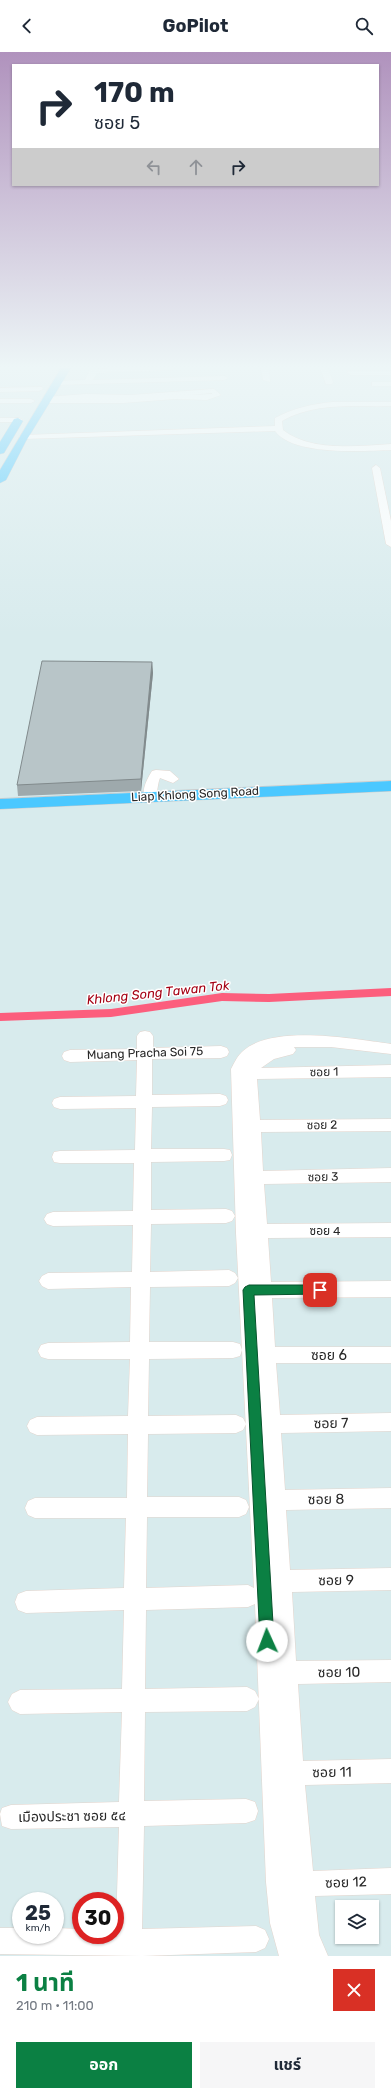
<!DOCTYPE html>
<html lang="th">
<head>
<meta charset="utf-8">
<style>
	:root { --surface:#fff; --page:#f6f6f7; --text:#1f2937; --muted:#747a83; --accent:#0b8043 }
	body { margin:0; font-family:Rubik,"Noto Sans Thai",sans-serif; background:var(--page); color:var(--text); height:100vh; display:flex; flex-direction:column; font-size:15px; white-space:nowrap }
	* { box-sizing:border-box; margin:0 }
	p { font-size:13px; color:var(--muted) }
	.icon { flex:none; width:22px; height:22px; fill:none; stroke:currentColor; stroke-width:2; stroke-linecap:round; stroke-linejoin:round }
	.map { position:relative; height:1904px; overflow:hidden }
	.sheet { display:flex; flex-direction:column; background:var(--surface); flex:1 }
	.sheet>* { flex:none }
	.top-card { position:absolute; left:12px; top:12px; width:367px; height:122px; border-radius:0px; box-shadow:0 1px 3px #0004; background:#fff; color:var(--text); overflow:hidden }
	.controls { position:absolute; left:335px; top:1848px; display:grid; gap:8px }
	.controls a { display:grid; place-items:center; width:44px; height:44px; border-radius:0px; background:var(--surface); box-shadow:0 1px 3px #0004; font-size:20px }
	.speed { position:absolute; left:12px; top:1840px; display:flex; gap:8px; font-size:20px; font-weight:700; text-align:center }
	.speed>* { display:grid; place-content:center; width:52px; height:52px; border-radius:50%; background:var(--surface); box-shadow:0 1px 3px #0004; line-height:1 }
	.speed small { font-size:10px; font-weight:400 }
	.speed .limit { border:6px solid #d22; background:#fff; color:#111 }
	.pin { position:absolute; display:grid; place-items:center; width:34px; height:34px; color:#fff; margin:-17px; border-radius:8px; box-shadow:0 2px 6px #0006 }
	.me { position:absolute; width:44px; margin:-22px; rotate:358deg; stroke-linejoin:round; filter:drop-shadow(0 0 3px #0008) }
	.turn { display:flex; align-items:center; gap:14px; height:84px; padding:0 16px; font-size:18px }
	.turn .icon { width:52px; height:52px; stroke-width:2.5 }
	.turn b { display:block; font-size:28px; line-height:34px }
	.lanes { display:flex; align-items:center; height:38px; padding:0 16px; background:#0003; justify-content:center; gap:20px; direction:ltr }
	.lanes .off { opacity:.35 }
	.round { display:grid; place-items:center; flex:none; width:42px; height:42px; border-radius:0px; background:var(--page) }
	.overview { display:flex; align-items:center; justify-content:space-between; height:68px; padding:0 16px }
	h1 { font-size:24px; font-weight:700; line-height:30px; color:var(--accent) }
	.button { display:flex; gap:8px; margin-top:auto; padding:8px 16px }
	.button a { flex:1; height:46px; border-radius:0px; background:var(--accent); color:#fff; font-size:16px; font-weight:700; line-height:46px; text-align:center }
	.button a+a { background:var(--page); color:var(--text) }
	header { display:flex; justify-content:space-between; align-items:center; height:52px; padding:0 16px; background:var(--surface); font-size:18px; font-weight:700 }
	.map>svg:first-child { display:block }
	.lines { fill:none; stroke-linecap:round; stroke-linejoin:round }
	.canal { fill:#fc5e7d; fill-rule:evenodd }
	.minor-casing { stroke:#e4d5cd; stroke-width:1 }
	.major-casing { stroke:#cbcbcb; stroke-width:1 }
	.minor { fill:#fff; fill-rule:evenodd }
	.major { fill:#4bc8ff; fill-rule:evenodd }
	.wall { fill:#9ea9ac }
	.shaded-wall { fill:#818a8c }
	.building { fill:#b8c5c8; stroke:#818a8c }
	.route { fill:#0b8043; stroke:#07532c }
	.labels { text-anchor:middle; stroke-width:3; stroke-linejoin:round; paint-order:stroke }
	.street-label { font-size:12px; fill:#282828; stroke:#fff }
	.water-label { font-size:13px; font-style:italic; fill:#a50013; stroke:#fff }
	.near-street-label { font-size:14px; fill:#282828; stroke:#fff }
</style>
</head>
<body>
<header><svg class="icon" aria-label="back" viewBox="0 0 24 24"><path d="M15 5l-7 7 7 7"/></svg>GoPilot<svg class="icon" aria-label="search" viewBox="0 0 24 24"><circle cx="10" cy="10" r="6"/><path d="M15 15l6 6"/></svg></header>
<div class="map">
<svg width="391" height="1904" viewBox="0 0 391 1904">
	<rect width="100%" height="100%" fill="#d8ebed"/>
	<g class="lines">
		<path class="canal" d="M391,936v8l-122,6 -47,-1 -111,16 -111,4v-8l111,-4 111,-16 47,1z"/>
		<defs>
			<path id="minor" d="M113,316h62l-4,2 -74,3 -4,7 131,-4 4,2 -4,2 -167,5 -4,-2 4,-2 28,-1 5,-10z
				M261,316h8l1,14 -7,-2z
				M320,316h8l5,14 -1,2h-6z
				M348,319h42l1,4h-40l-4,-2z
				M372,330h19v4h-19z
				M42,335l1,2 -4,2 -39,1v-4z
				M214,337l7,6 -14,5 -32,-1 -52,4h-78l-4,-2 5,-4 40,-3 44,1zM212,342l-23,1 23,-2z
				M0,347h31l4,2 -4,2h-31z
				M333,350h58v4c-38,1 -75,-4 -109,15l1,9c28,22 75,16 108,14v6c-28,1 -98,6 -116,-19l-252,8 -4,-2 4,-2 252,-9v-8c19,-10 37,-14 58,-16z
				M0,366h19l4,2 -4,2h-19z
				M376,413l4,3 11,53v26l-5,-3 -14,-76z
				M156,718l14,1 9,8 -6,4 -13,-5c-3,7 -2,16 -6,22h-8c-6,-8 1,-21 6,-29z
				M145,979l5,1 3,4v12l68,-2 6,2 2,4 -2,4 -6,2 -69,1v36l68,-1 6,2 2,4 -2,4 -6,2 -68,1 -1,42h73l6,1 2,5 -2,5 -6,1 -73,1v48l75,-1 6,2 3,5 -3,5 -6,2 -75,1 -1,48 79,-2 6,3 3,5 -3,5 -6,3 -79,1 -1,55h84l7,2 2,6 -6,-117 -5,-164c3,-6 7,-14 12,-18 30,-27 111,-12 148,-7v10l-60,-7h-37l2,3 -3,4 -19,5 -13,9 130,-3v12l-134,2 3,41 131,-1v12l-130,1 2,39 128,-3v14l-127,2 3,40 124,-1v14l-123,1 3,44 120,-1v16l-119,1 3,49h116v16h-115l4,52 111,-2v18l-110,2 4,57 106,-2v20l-105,2 4,60 101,-2v22l-99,2 4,69 95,-1v22l-93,2 5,77 88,-2v24l-86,2 8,86 78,-3v26l-76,2 4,39 9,21h-49l-9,-33 -4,-41 -11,-278 -7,3 -102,3 -1,79 102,-2 8,4 4,8 -4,8 -8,4 -102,1 -1,89 102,-2 9,3 3,9 -3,9 -9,3 -102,3 -2,103 114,-3 9,4 4,9 -4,9 -9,4 -114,4 -142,-2v-26h21v7h34v-7l26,1v6h34l1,-6 3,-102 -108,2 -9,-3 -2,-12 2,-6 9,-3 108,-3 3,-90 -102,2 -8,-4 -4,-8 4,-8 8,-4 102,-1 2,-79 -98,3 -8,-3 -3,-8 3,-8 8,-3 98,-3 2,-70h-91l-7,-3 -3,-7 3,-7 7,-3h92l1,-64 -91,1 -7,-3 -3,-6 3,-6 7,-3 91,-1 2,-57h-82l-7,-2 -3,-6 3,-6 7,-2 82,-1 1,-55 -83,2 -6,-3 -3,-5 3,-5 6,-3 84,-1 1,-47 -80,1 -6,-2 -3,-5 3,-5 6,-2 80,-1 1,-48h-74l-6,-1 -2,-5 2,-5 6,-1 75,-1 1,-42 -76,1 -6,-2 -2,-4 2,-4 6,-2 76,-1 1,-36 -67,2 -6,-2 -2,-4 2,-4 6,-2 67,-1v-13l3,-4zM242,1298l12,238 -6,-3 -102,3 1,-71h92l7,-3 3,-7 -3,-7 -7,-3h-92l1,-63 88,-1 7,-3 3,-6 -3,-6 -7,-3 -88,1 1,-57 84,-1 7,-2z"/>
			<path id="major" d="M61,316h10l-45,73 -20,39 -6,3v-13z
				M18,366l5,3 -19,32 -4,1v-12l14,-23z
				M391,729v10l-391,18v-10z"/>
		</defs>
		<use href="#minor" class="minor-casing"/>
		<use href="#major" class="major-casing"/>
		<use href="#minor" class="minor"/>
		<use href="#major" class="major"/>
	</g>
	<path class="wall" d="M152,610l1,11 -12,118 -123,5 -1,-11z"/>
	<path class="shaded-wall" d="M152,610l1,11 -12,118v-12z"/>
	<path class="building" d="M42,609l110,1 -11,117 -124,6z"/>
	<linearGradient id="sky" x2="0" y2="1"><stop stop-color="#b092bd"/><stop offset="0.54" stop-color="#edf6f7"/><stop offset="1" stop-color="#edf6f7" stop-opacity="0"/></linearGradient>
	<rect width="391" height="583" fill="url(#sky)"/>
	<path class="route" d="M249,1233h71l4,1 1,4 -1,3 -4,1 -66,1 20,346 -2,5 -5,2 -5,-2 -2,-5 -17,-351 2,-3z"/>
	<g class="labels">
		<g class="street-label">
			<text transform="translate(195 742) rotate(-3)" y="4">Liap Khlong Song Road</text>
			<text transform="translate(145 1001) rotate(-2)" y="4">Muang Pracha Soi 75</text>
			<text transform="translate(324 1020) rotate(-1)" y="4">ซอย 1</text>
			<text transform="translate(322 1073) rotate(-1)" y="4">ซอย 2</text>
			<text transform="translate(323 1125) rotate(-1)" y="4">ซอย 3</text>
			<text x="325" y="1183">ซอย 4</text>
		</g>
		<g class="water-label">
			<text transform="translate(158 940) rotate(-6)" y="5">Khlong Song Tawan Tok</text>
		</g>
		<g class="near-street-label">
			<text x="329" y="1308">ซอย 6</text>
			<text transform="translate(331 1371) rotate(-1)" y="5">ซอย 7</text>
			<text transform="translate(326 1447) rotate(-1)" y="5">ซอย 8</text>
			<text transform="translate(336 1528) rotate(-1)" y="5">ซอย 9</text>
			<text transform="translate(339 1620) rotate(-1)" y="5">ซอย 10</text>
			<text transform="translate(332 1720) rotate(-1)" y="5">ซอย 11</text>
			<text transform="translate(72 1764) rotate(-1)" y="5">เมืองประชา ซอย ๕๔</text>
			<text transform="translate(346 1830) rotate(-2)" y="5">ซอย 12</text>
		</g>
	</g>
</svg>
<div class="controls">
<a><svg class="icon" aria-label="layers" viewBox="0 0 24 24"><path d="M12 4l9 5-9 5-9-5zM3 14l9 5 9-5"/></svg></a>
</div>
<div class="speed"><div>25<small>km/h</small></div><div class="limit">30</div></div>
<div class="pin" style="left:320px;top:1238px;background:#d93025"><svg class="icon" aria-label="arrive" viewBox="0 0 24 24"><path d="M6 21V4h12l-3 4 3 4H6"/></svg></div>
<svg class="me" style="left:267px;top:1589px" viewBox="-20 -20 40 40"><circle r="19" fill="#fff"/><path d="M0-13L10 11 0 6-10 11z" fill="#0b8043"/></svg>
<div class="top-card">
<div class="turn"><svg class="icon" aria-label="right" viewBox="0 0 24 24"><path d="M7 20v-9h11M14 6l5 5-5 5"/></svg><div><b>170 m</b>ซอย 5</div></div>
<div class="lanes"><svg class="icon off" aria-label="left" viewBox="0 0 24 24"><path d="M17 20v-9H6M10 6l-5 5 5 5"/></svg><svg class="icon off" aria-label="ahead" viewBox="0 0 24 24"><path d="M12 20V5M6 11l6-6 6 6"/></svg><svg class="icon" aria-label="right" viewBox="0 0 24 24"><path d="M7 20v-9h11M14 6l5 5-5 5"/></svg></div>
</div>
</div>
<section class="sheet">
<div class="overview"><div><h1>1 นาที</h1><p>210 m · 11:00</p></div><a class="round" style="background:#d93025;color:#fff"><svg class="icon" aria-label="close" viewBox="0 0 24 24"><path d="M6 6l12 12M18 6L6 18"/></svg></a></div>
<div class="button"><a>ออก</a><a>แชร์</a></div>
</section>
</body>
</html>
